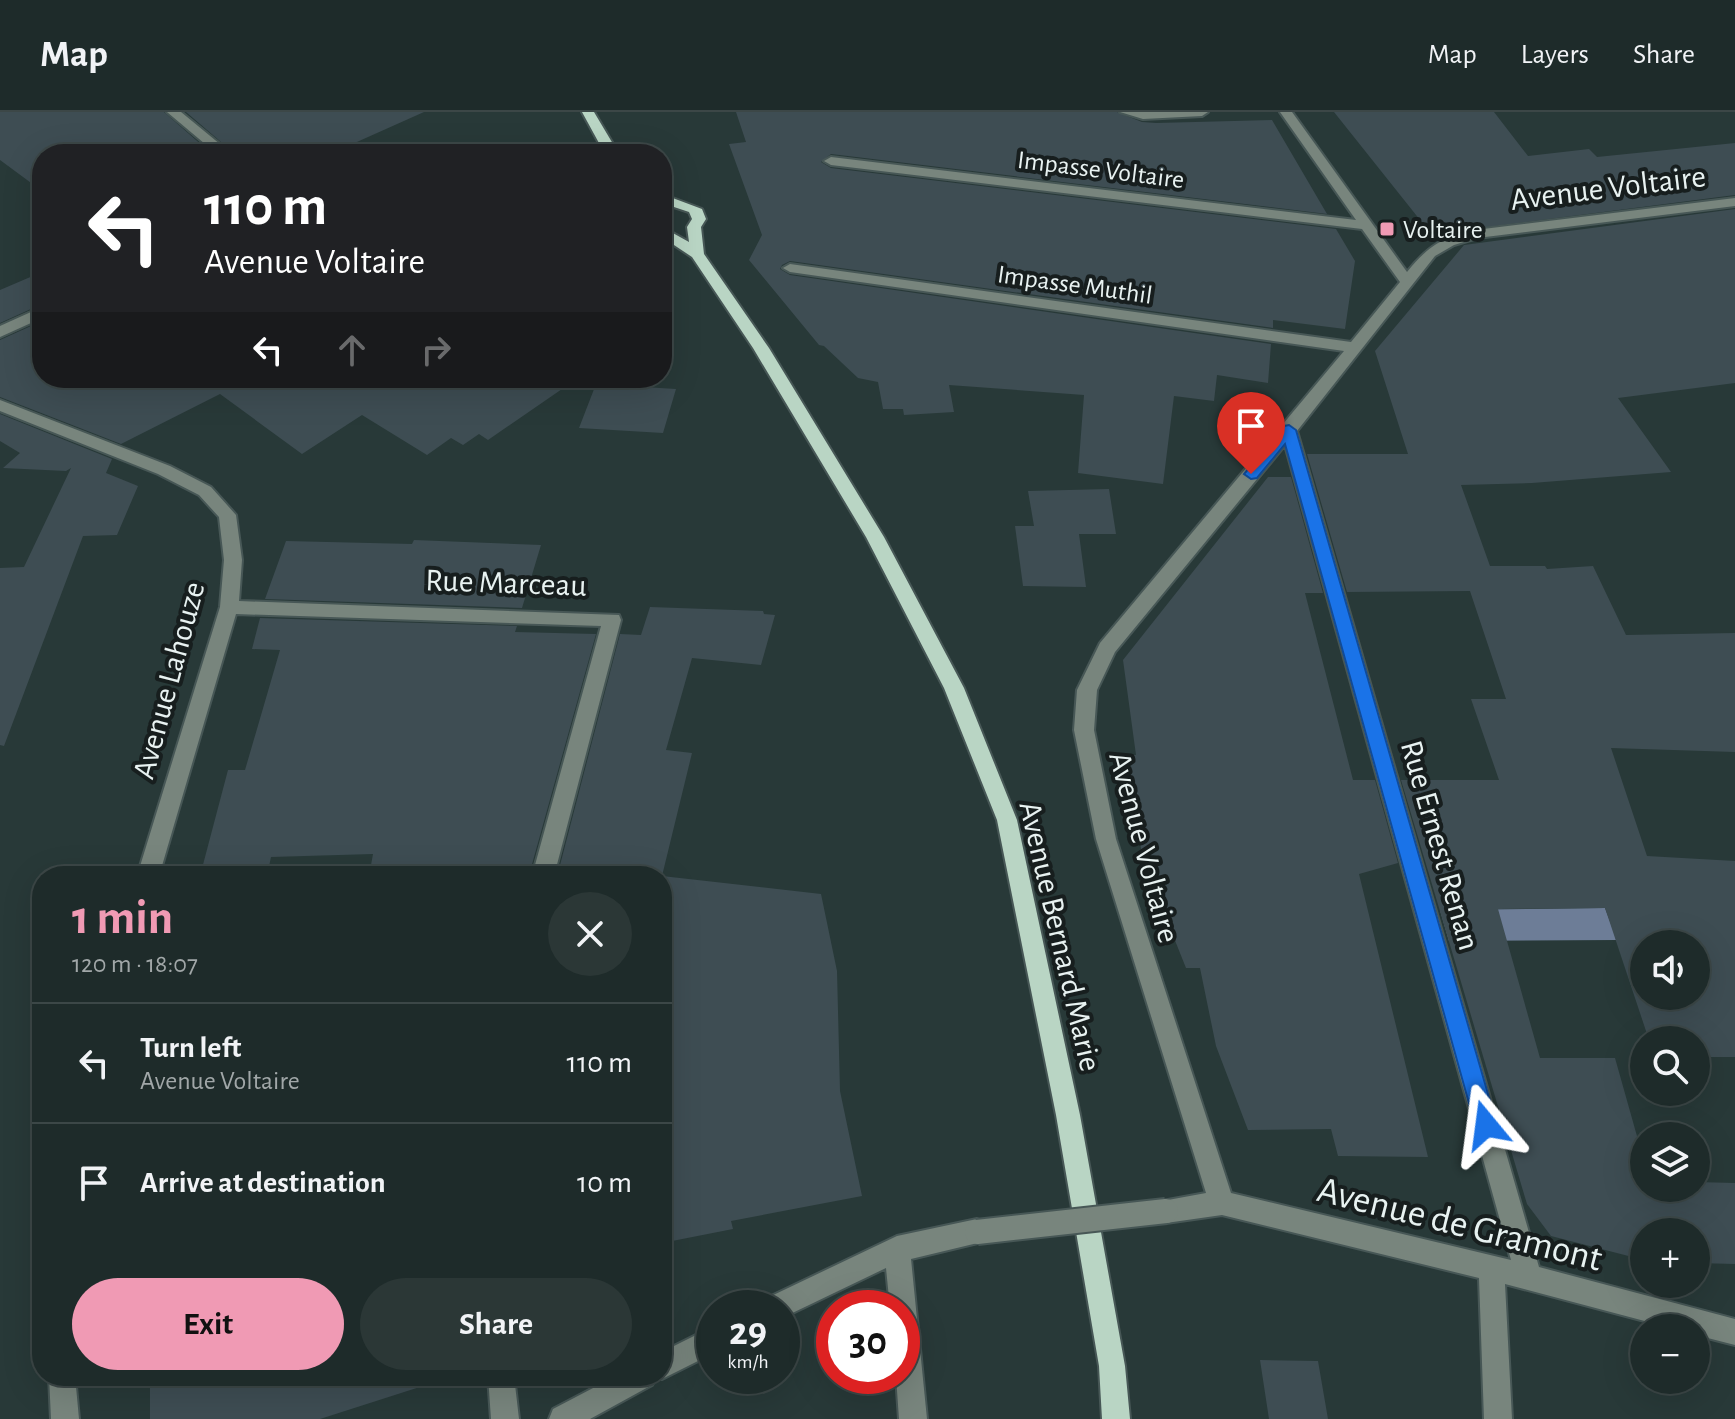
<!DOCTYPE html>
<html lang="en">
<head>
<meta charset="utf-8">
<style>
	:root { --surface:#1e2b2a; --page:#2b3736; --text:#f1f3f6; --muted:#a1a7a8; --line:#3c4747; --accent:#f09ab4 }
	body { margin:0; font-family:"Alegreya Sans",sans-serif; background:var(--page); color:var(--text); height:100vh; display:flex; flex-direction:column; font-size:30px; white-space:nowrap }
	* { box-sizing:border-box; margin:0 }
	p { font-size:26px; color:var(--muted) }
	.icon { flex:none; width:44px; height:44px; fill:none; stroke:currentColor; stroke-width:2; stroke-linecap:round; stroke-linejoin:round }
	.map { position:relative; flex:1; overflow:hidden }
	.side { position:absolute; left:32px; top:754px; width:640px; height:520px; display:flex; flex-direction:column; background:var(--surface); border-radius:32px; box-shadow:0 8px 32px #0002,0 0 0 2px var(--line) }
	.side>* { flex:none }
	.hud { position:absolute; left:32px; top:32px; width:640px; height:244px; border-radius:32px; box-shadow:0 8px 32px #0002,0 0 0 2px var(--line); background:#202124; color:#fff; overflow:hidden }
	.buttons { position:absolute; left:1630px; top:818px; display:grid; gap:16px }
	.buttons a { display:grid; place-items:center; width:80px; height:80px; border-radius:50%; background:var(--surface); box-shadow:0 8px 32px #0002,0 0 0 2px var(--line); font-size:40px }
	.speed { position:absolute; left:696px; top:1178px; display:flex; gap:16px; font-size:40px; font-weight:700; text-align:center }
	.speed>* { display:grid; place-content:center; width:104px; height:104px; border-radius:50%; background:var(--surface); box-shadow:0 8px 32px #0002,0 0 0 2px var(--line); line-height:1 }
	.speed small { font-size:20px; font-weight:400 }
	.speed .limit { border:12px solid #d22; background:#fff; color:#111 }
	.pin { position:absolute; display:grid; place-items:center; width:68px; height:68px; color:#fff; margin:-82px -34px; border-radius:50% 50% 50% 0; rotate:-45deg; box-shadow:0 0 8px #0007 }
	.pin .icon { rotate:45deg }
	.me { position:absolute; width:88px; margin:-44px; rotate:344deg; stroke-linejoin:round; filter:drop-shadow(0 0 6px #0008) }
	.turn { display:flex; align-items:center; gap:28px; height:168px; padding:0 40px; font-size:36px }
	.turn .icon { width:104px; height:104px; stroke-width:2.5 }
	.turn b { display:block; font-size:56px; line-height:68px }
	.lanes { display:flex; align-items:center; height:76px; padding:0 40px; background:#0003; justify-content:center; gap:40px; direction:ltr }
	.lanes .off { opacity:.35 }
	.round { display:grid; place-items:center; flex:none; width:84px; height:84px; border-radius:42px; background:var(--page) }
	.summary { display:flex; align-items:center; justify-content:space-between; height:136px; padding:0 40px }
	h1 { font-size:48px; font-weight:700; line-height:60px; color:var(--accent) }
	.primary-button { display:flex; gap:16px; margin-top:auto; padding:16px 40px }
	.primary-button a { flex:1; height:92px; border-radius:48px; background:var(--accent); color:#111; font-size:32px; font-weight:700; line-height:92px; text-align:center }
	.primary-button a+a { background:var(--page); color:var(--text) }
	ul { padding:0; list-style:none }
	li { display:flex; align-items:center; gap:24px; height:120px; padding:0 40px; border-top:2px solid var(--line) }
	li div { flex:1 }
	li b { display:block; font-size:30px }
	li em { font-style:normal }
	header { display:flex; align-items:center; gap:48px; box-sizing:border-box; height:112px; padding:0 40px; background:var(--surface); border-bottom:2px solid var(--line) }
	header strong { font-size:38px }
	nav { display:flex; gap:44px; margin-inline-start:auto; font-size:28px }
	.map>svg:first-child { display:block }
	.water { fill:#6d7d97 }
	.building { fill:#3e4d53; fill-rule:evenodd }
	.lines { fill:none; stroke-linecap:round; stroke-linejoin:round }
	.minor-casing { stroke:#475756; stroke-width:4 }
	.major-casing { stroke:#475756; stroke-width:4 }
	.minor { fill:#78857d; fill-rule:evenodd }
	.major { fill:#b9d5c4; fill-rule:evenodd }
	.minor-bridge-casing { stroke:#475756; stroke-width:28; stroke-linecap:butt }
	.minor-bridge { stroke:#78857d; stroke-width:24 }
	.route { fill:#1a73e8; stroke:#114b97; stroke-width:2 }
	.poi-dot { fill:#f09ab4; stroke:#171e1e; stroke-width:3 }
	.labels { text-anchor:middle; stroke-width:8; stroke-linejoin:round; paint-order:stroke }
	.far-street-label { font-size:26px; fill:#e8f2f1; stroke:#171e1e }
	.far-poi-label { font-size:26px; fill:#e8f2f1; stroke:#171e1e; text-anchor:start }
	.street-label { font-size:32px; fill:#e8f2f1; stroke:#171e1e }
	.near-street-label { font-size:38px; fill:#e8f2f1; stroke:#171e1e }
</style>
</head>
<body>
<header>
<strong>Map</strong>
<nav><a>Map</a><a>Layers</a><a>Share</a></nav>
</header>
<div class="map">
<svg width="1735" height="1307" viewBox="0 0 1735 1307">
	<rect width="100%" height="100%" fill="#283938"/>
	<path class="water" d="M1605,796l12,32 -168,1 -9,-31z"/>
	<path class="building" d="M0,0h164l48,42h-170v37l-42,-31z
		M186,0h238l-94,42h-95z
		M736,0h381l25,10 14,1 116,-3 55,94 -496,-60 -10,8 10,6 505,61 19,32 -10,68 -72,-9v8l-483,-67 -8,4 -2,4 10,6 481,69 -3,39 -51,-8 -3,26 -40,-5 -11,88 -85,-11 6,-78 -135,-10 5,27 -50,3 -1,-6h-20l-5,-27 -20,-4 -34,-32 -5,-1 -70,-85 13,-25 -33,-91 17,-2z
		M1334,0h160l34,44 61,-7 8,8 138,-14v52l-272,35 -39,-5z
		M1735,97v174l-117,15 53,74 -139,11 -71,2 29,81h55l2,3 46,-3 33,69 109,-2v119l-124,-4 36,108 88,5v196h-39v-17h-47l-44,-132 -107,1 42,149h75l29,103v27h52v-6l39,1v81l-39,-1v-31h-52v28l-93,-24 -24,-32 -126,-424h98l-28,-81h35l-36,-108 -123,1 -40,-138h101l-33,-103 89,-106zM1644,832h52v52h-52z
		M42,160v32l-42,19v-33z
		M42,209v57h536l-90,62 -9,-6 -16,11 -12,-7 -24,17 -65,-40 -60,39 -82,-60 -99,50 -121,-47v-57z
		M596,272l80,5 -13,44 -84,-5z
		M0,302l112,45 -6,14 32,13 -21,49 -34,1 -79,210 -4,-1v-177l24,-1 47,-99 -5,3 -63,-3 17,-15 -20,-12z
		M1268,365h23l32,116h-18l48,187h22l23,83 -39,11 69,283 -90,-1 -7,-27 -83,1 -32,-84 -16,-78h-14l-30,-75 -9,-1 -19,-137h8l-13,-95z
		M1109,377l7,45h-37l7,53 -63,-1 -8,-60h19l-6,-35z
		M414,428l127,5 -19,63 -257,-9 21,-58 126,3z
		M650,495l113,4 1,3 11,1 -14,50 -69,-7 -26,92 26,3 -30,123h-94l2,-6 -11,-1 61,-235 21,1z
		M260,506l257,8 -2,6 81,2 -65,234 -91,-3 -4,11h-67l4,-22 -102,3 -4,19h-67l28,-106h17l35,-120 -28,-1z
		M662,764l159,18 16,77 3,120 22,105 -131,25 2,8 -71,14z
		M1260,1248l58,1 10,58h-59z
		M150,1264h274l2,9 -106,34h-170z"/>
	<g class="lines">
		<defs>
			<path id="minor" d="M167,0h14l51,42h-15z
				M1120,0h88l-6,4 -59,3z
				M1280,0h12l115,160c22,-27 35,-34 68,-42l260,-32v8l-258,32 -23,7 -19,11 -138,175 242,836 196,52v26l-39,-10v-7h-25l-166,-44 7,135h-28l-5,-141 -257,-63 -56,8 -9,-3 -3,-9 3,-9 49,-9 -110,-354 -22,-109 3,-40 23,-47 244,-292 -554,-79 -7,-4 7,-4 561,78 49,-60 -38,-53 -531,-64 -7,-4 7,-4 525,63zM1285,333l226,815 -280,-67 -115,-354 -22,-109 3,-40 18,-38z
				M42,195v11l-42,19v-11z
				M0,288l170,66 41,21 25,28 6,45 -3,41 380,14 2,5 -67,256h-22l69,-250 -365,-12 -77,262h-22l83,-269 4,-47 -5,-43 -20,-22 -41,-21 -158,-63z
				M977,1107l9,4 4,9 -4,9 -75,18 16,160h-28l-3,-43h6v-68h-12l-4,-40 -104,50v-10h-21l4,-9 132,-63z
				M714,1214v27l-52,26 -6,-2 -4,8 -62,34h-41l4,-10 63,-33h46v-24z
				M49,1264h26l4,43h-28z
				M488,1264h26l5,43h-28z"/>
			<path id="major" d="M582,0h12l25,42h-14z
				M662,82l40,15 4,10 -5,8 3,27 65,94 115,189 80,151 53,132 63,295 45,251 5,53h-28l-3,-53 -43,-251 -59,-295 -53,-132 -78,-151 -113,-189 -61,-91 -30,-20v-10l27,15 -2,-15 5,-8 -3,-7 -27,-9z"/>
		</defs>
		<use href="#minor" class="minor-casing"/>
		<use href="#major" class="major-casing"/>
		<use href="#minor" class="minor"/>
		<use href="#major" class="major"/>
		<defs>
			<path id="minor-bridge" d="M977,1120l189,-21"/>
		</defs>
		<use href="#minor-bridge" class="minor-bridge-casing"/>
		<use href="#minor-bridge" class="minor-bridge"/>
	</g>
	<path class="route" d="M1289,313l7,5 201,695 -3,7 -8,3 -8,-3 -3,-7 -190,-681 -28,34 -6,1 -7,-5 40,-48z"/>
	<rect class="poi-dot" x="1379" y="109" width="16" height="16" rx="4"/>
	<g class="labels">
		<g class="far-street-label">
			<text transform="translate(1101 57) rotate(7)" y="9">Impasse Voltaire</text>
			<text transform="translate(1075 172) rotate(8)" y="9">Impasse Muthil</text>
		</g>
		<g class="far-poi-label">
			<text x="1403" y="126">Voltaire</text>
		</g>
		<g class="street-label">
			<text transform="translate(1608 75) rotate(-7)" y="11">Avenue Voltaire</text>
			<text transform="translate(506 470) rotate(2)" y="11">Rue Marceau</text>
			<text transform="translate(168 568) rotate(-75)" y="11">Avenue Lahouze</text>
			<text transform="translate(1441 733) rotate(74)" y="11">Rue Ernest Renan</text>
			<text transform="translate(1145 735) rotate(75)" y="11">Avenue Voltaire</text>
			<text transform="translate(1061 824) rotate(77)" y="11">Avenue Bernard Marie</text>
		</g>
		<g class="near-street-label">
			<text transform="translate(1460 1111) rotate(14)" y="13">Avenue de Gramont</text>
		</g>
	</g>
</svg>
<div class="buttons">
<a><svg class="icon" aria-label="sound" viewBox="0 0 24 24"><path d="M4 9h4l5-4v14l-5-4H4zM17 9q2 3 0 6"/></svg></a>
<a><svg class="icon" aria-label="search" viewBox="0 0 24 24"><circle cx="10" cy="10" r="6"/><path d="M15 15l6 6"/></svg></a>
<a><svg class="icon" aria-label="layers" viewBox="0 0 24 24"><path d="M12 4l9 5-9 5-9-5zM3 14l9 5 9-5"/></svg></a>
<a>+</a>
<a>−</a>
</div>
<div class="speed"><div>29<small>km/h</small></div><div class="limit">30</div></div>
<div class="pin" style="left:1251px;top:362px;background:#d93025"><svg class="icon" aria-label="arrive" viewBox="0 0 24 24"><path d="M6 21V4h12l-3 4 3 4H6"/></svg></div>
<svg class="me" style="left:1486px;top:1013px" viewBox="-20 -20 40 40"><path d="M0-17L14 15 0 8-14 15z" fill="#1a73e8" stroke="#fff" stroke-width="4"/></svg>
<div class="hud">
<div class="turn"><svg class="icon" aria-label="left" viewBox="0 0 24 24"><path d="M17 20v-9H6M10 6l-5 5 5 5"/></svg><div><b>110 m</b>Avenue Voltaire</div></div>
<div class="lanes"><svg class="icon" aria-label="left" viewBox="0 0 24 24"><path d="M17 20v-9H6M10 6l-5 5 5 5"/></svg><svg class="icon off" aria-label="ahead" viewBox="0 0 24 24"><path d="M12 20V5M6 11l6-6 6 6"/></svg><svg class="icon off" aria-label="right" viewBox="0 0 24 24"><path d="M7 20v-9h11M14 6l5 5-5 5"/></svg></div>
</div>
<section class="side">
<div class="summary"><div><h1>1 min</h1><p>120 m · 18:07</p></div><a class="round"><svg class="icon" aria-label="close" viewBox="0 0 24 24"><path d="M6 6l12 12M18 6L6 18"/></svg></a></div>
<ul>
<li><svg class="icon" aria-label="left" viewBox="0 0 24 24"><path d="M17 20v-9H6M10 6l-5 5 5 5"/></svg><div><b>Turn left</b><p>Avenue Voltaire</p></div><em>110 m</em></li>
<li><svg class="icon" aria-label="arrive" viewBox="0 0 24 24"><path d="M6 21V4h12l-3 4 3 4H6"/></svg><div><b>Arrive at destination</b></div><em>10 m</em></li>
</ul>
<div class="primary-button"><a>Exit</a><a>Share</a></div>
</section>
</div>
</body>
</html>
